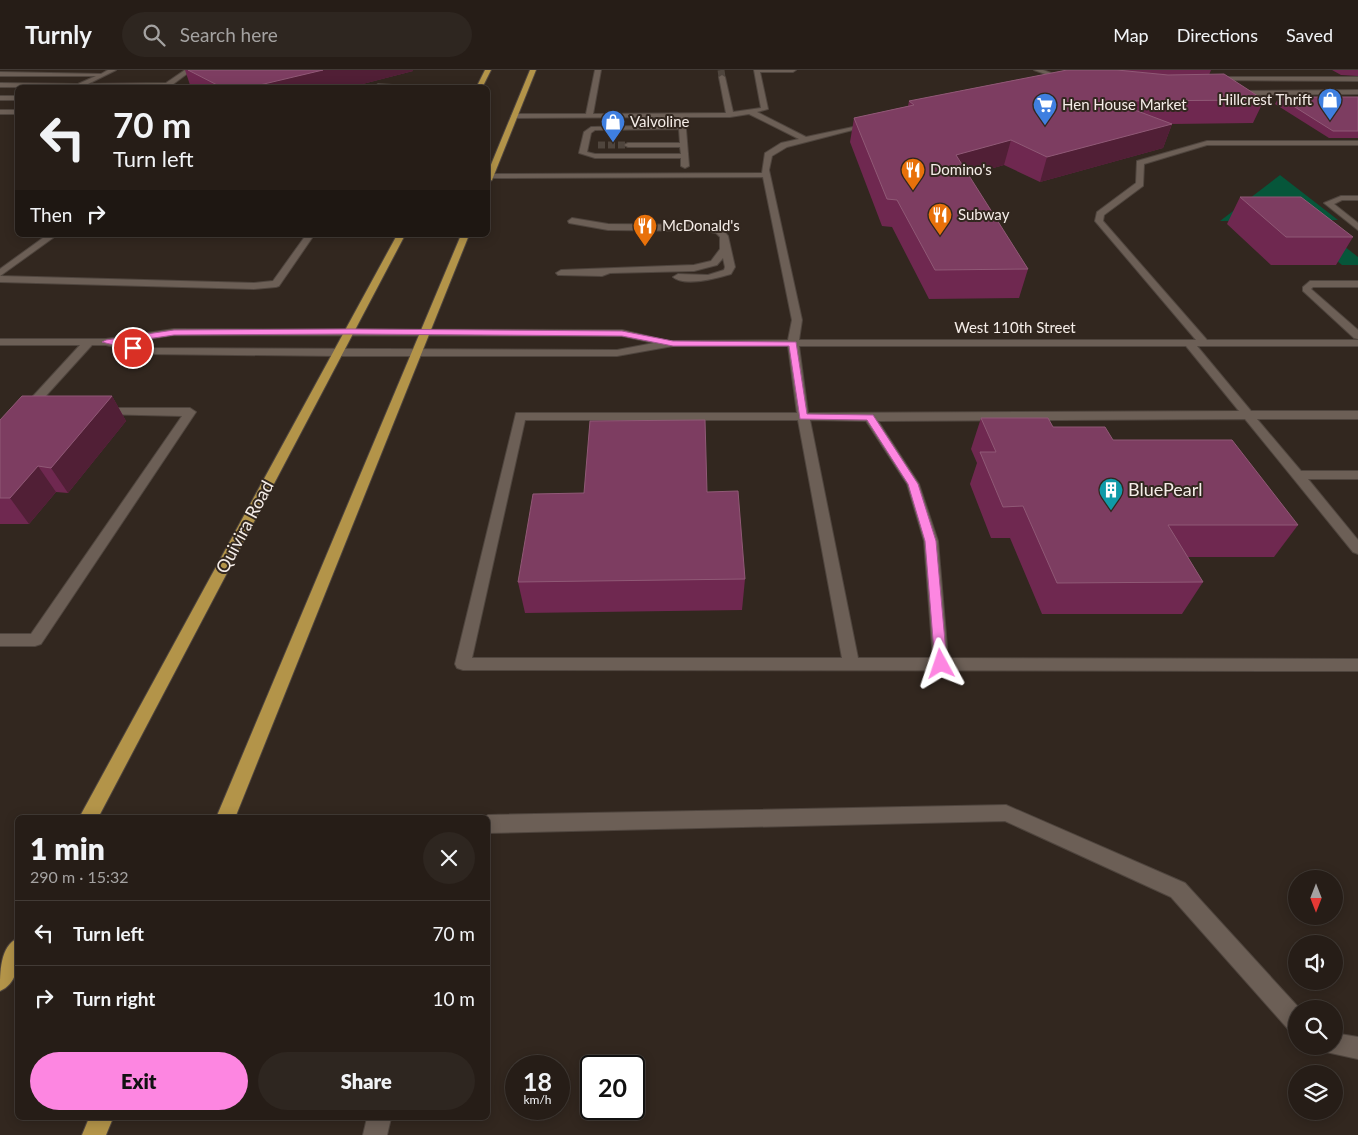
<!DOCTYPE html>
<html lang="en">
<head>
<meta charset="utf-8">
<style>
	:root { --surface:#261d17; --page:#2e2620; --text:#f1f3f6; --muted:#a4a2a1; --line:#423b36; --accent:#fd86e1 }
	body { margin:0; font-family:Lato,sans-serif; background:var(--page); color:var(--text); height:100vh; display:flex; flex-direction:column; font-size:19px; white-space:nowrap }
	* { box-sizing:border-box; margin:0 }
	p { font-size:16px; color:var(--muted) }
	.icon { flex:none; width:28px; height:28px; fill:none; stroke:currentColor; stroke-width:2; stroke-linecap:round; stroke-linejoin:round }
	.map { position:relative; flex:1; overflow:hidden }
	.details { position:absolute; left:15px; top:745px; width:475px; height:305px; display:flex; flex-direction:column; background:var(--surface); border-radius:8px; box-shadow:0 2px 12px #0003,0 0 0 1px var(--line) }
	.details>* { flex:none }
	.guide { position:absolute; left:15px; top:15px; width:475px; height:152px; border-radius:8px; box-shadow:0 2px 12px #0003,0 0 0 1px var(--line); background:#261d17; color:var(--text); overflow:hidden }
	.needle { width:32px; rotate:180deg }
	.buttons { position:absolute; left:1288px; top:800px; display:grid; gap:10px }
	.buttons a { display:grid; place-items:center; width:55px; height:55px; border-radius:50%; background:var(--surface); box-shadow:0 2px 12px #0003,0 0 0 1px var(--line); font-size:25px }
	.speed { position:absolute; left:505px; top:985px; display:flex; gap:10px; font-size:25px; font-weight:700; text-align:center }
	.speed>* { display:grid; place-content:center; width:65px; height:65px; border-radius:50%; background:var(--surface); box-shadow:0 2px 12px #0003,0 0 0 1px var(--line); line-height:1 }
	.speed small { font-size:12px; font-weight:400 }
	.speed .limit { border:2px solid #111; border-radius:8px; background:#fff; color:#111 }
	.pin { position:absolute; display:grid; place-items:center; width:42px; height:42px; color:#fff; margin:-21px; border:2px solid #fff; border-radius:50%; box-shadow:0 1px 5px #0007 }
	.me { position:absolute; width:55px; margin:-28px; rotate:355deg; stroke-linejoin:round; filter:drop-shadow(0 0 4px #0008) }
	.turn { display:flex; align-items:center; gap:18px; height:105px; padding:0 15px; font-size:22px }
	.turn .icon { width:65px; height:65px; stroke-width:2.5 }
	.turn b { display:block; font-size:35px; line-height:42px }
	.then { display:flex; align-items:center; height:48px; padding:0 15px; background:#0003; gap:10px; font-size:19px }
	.round { display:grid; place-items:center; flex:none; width:52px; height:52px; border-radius:26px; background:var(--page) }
	.head { display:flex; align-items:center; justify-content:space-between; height:85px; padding:0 15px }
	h1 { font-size:30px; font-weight:800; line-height:38px }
	.button { display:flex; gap:10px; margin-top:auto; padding:10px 15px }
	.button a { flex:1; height:58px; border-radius:30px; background:var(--accent); color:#111; font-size:20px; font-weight:800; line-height:58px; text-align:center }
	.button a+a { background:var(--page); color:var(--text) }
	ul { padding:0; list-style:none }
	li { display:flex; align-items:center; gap:15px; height:65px; padding:0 15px; border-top:1px solid var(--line) }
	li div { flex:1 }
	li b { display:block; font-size:19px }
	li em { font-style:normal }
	header { display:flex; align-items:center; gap:30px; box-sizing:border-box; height:70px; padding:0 25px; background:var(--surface); border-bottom:1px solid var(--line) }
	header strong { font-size:24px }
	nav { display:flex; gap:28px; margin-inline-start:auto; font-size:18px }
	.search { width:350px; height:45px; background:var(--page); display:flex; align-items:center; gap:12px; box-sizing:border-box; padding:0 18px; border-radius:28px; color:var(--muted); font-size:19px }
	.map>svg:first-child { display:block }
	.green { fill:#06563a }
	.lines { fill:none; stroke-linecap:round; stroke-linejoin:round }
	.minor-tunnel { stroke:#4f453d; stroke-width:7; stroke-dasharray:7 3; stroke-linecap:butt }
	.minor-casing { stroke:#4f453e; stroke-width:2 }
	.major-casing { stroke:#4f453e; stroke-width:2 }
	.minor { fill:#6c5f56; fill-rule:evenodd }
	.major { fill:#b39449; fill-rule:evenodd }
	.wall { fill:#6f2850 }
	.shaded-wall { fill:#511f36 }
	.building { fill:#7d3d61; stroke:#905976 }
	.route { fill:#fd86e1; stroke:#a45792 }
	.labels { text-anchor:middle; stroke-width:4; stroke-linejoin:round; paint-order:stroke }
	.far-poi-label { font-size:15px; fill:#f5ede8; stroke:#32271f; text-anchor:start }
	.far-street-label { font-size:15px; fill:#f5ede8; stroke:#32271f }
	.poi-label { font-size:18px; fill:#f5ede8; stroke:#32271f; text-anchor:start }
	.street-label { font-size:18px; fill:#f5ede8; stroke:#32271f }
</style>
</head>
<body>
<header>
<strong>Turnly</strong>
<div class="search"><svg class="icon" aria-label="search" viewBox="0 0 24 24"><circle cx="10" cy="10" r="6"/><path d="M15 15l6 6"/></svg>Search here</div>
<nav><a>Map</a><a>Directions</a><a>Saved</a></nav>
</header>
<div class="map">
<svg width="1358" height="1065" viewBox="0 0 1358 1065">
	<rect width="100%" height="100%" fill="#32271f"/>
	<path class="green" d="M1280,105l58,45 -118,1z
		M1319,176h25l14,11v8h-16z"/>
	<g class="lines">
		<path class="minor-tunnel" d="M721,0l1,7
			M598,75h30"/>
		<defs>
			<path id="minor" d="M108,0h8l-28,14 78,-1 19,-13h7l-24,18 -168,-1v-4l78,1 18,-8h-96v-4l101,2z
				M595,0h6l-8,44 133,-1 -7,-36 3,-2 3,2 8,35 28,-4 -7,-38h42l-3,2h-33l8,37 -11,3 49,25 66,-14v2l-85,22 -15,9 -3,14 33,150 -3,20h397l-101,-119 2,-9 39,-29 1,-22 70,-20h151v4h-151l-63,19 -1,22 -39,29 -1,6 104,119h151v6h-161l54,65h107v8h-101l44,52h57v8h-50l50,61v14l-5,-2 -108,-133 -367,2 41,63 19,57 10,117 410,1v12l-895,-1 -6,-2 -2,-4 61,-251h281l-9,-67h-115l-56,10h-278l-193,-2 -40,-9h-14l-88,97 -4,1v-11l80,-87h-80v-6h106l68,-10 448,1 46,11 120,-1 4,-20 -29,-143 -275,1 1,-4 273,-1 3,-20 16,-10 18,-4 -50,-25 -19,3h-45l4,49 -4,2 -4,-2v-8h-86l-16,-5 5,-21 7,-5 88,-2v-8l-165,1 -3,-2 3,-2h72zM679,59l1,14h-52l-4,2 4,2h52l1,7h-86l-8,-2 4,-19 4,-3zM174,265l448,1 32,7 -37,7 -471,-2 -23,-5zM799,276h387l53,65 -431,2zM525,350h273l44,238h-370zM810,350l56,1 41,63 17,57 9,117h-75z
				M1034,0h9l27,10 -5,1z
				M1211,7h147v4l-149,-1z
				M378,14l29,2 3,2 -34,-1 -1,-1z
				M1358,20v4l-124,1 -3,-2 3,-2z
				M0,26h18v4h-18z
				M0,40h18v4h-18z
				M1341,126h17v4h-16l-8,4 24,19v7l-34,-27z
				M572,148l36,6 98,1 16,4 6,7 7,31 -4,7c-13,4 -46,13 -58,3l5,-3 30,1 16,-5 1,-3 -2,-9 -6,7 -23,6 -84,2 -8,3 -44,-1 -2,-2 5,-3 133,-5 17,-4 9,-12v-12l-4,-4 -10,-2 -98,-1 -39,-7 -1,-2z
				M47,165h10l-57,41v-7z
				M306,165h8l-35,51 -3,1 -22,2 -254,-7v-6l254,7 19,-2z
				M1310,211h48v6h-45l-2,2 47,41v9l-4,-1 -51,-47v-4z
				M102,338h88l6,4 -155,232 -6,2h-35v-12h31l151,-218 -84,-2 -2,-2 2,-2z
				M1006,735l179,78 115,126h-4v23l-8,-3 -117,-132 -166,-76 -517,12v-15h-5l5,-3z
				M1334,963l24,4v22l-32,-7 -2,-6h10z
				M367,1048h24l-4,17h-24z"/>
			<path id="major" d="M485,0h6l-9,18h-6z
				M530,0h6l-44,110 -4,2v-10z
				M397,165h8l-307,583h-19z
				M461,165h8l-234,583h-19z
				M18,868c0,19 3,44 -18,53 0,-19 0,-45 18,-53z
				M89,1048h24l-7,17h-24z"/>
		</defs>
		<use href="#minor" class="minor-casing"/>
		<use href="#major" class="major-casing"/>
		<use href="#minor" class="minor"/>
		<use href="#major" class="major"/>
	</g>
	<path class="wall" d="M185,0h228v1l-66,17h-156z
		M1067,0h144l-2,5 55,25 -11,23 -82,1h1l-9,24 -123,34 -36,-17 -36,10 60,94 -9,29 -90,1 -37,-72 -10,-1 -32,-84 4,-24 54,-12 1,-5z
		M1332,0h26v6l-17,-1z
		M1279,27h79v41h-29l-54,-34z
		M1240,127l113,40 -17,28h-65l-44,-41z
		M112,326l14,25 -58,72 -12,-1 -27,32h-29v-104z
		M981,348l72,9 60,13 185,85 -24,32h-86l15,25 -21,32h-140l-32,-76h-19l-21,-54 7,-21 -6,-14z
		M707,422l38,87 -3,31 -217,3 -7,-31z"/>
	<path class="shaded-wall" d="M323,0h90v1l-66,17h-100z
		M1172,54l-9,24 -123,34 7,-25z
		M1011,70l-7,25 -54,15 6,-25z
		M112,326l14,25 -58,72 -17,-25z
		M38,396l18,26 -27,32 -19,-26z"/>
	<path class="building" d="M188,0h135l-76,18h-24z
		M1067,0h50l51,5 56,-1 40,26 -153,1 61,23 -125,33 -36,-17 -55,15 72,114 -93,1 -38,-70 -10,-1 -33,-81 60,-13 -5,-4z
		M1279,27h79v34h-25z
		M1240,127h61l52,40h-67z
		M22,326h90l-61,72 -13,-2 -28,32h-10v-78z
		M981,348h67l5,9h52l8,13h119l66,85h-130l35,57 -146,1 -34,-77 -20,1 -23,-55h16z
		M705,350l2,72 31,-1 7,88 -227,3 15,-88 51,-1 6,-72z"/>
	<path class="route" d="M351,259l271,2 51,10 123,1 11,72 66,1 45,69 18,57 11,123 -1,3h-9l-2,-3 -10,-123 -17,-57 -41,-64 -67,-1 -11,-73h-116l-51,-10 -271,-2 -177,1 -54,8 15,3v3l-2,1 -31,-8 4,-2 68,-10z"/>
	<defs>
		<symbol id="shop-pin" viewBox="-11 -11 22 30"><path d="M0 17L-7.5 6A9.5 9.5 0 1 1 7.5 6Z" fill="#3f7fe0" stroke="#32271f"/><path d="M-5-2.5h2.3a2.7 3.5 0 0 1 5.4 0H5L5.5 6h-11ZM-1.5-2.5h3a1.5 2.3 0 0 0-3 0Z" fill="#fff"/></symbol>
		<symbol id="supermarket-pin" viewBox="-11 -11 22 30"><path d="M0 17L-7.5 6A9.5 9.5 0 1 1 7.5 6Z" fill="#3f7fe0" stroke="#32271f"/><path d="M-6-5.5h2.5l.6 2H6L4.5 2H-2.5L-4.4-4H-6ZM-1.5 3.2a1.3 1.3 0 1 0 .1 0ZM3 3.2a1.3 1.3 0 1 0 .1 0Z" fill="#fff"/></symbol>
		<symbol id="restaurant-pin" viewBox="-11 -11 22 30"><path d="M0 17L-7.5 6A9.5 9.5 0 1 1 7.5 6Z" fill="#e8710a" stroke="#32271f"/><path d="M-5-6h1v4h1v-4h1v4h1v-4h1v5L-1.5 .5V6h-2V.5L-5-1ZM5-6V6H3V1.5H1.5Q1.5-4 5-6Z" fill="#fff"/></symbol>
		<symbol id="building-pin" viewBox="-11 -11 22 30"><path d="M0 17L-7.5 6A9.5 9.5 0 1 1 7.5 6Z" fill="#0f9aa8" stroke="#32271f"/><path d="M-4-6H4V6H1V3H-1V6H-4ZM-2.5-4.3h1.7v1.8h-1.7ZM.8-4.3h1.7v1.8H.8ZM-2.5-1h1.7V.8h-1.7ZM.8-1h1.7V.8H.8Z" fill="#fff"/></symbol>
	</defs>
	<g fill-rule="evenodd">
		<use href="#shop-pin" x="1316" y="16" width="28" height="38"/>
		<use href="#supermarket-pin" x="1031" y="21" width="28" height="38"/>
		<use href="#shop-pin" x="599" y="38" width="28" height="38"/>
		<use href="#restaurant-pin" x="899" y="86" width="28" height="38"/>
		<use href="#restaurant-pin" x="926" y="131" width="28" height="38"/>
		<use href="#restaurant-pin" x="631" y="142" width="28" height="38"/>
		<use href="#building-pin" x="1097" y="406" width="28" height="38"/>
	</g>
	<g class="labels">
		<g class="far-poi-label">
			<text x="1312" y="35" text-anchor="end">Hillcrest Thrift</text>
			<text x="1062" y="40">Hen House Market</text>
			<text x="630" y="57">Valvoline</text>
			<text x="930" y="105">Domino's</text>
			<text x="958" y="150">Subway</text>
			<text x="662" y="161">McDonald's</text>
		</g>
		<g class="far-street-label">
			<text x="1015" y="263">West 110th Street</text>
		</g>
		<g class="poi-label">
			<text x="1128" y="426">BluePearl</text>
		</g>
		<g class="street-label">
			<text transform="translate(245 457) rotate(-62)" y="6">Quivira Road</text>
		</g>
	</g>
</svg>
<div class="buttons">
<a><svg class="needle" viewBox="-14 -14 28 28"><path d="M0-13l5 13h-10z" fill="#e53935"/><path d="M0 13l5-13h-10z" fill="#a4a2a1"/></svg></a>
<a><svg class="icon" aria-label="sound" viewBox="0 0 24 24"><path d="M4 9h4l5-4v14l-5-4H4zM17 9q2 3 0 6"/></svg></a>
<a><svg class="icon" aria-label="search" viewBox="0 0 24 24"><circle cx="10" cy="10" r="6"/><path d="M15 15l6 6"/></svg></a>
<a><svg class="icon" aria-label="layers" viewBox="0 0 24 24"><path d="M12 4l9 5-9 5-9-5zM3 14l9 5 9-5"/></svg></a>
</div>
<div class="speed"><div>18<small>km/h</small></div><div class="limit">20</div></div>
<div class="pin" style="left:133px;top:278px;background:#d93025"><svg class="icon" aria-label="arrive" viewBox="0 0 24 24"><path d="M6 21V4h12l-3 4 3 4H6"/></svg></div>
<svg class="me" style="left:941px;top:594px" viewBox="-20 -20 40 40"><path d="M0-17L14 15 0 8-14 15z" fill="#fd86e1" stroke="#fff" stroke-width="4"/></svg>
<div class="guide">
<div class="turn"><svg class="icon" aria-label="left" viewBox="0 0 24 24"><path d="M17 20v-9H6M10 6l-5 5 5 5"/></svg><div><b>70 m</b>Turn left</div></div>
<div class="then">Then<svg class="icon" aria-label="right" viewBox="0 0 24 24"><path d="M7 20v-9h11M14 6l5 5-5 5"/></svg></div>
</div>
<section class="details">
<div class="head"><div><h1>1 min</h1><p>290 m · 15:32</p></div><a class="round"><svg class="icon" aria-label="close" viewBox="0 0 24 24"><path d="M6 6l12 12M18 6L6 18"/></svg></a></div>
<ul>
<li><svg class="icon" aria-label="left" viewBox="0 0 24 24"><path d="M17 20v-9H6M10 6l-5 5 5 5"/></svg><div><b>Turn left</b></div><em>70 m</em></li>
<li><svg class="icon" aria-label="right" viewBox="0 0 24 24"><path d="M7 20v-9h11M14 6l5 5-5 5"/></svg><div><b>Turn right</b></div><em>10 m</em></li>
</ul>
<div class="button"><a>Exit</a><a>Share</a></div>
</section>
</div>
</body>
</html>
